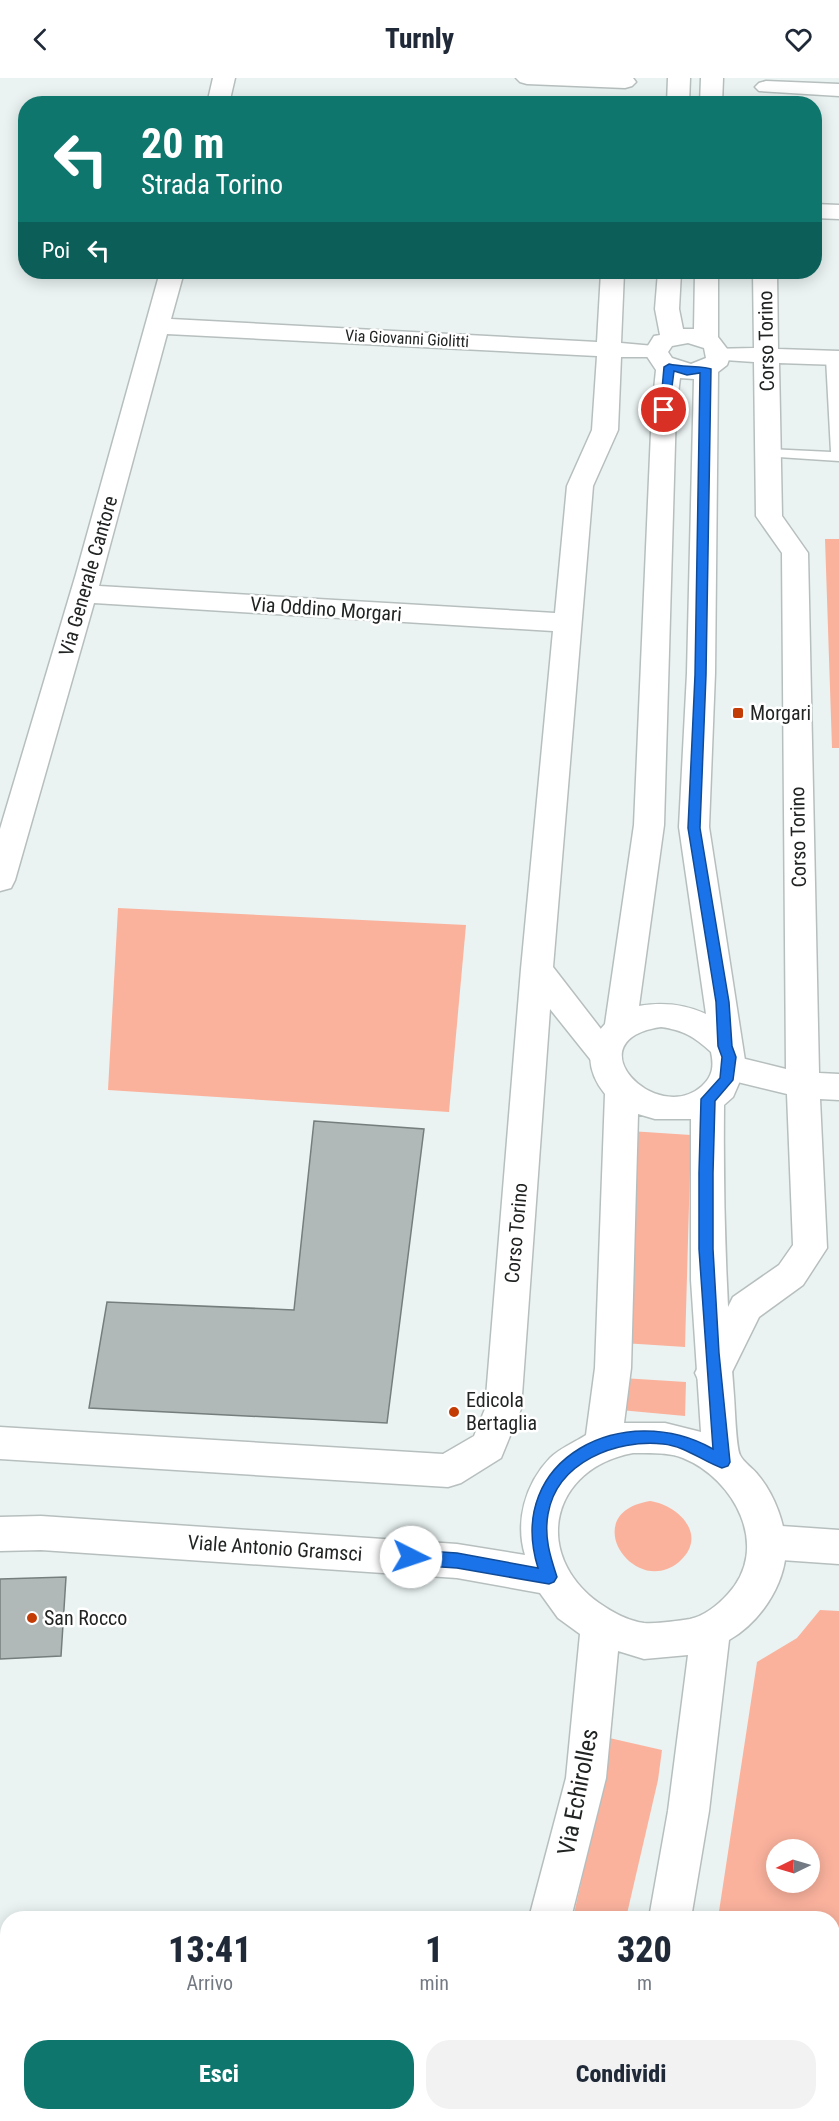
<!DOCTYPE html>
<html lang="it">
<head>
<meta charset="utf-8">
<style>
	:root { --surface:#fff; --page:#f2f2f3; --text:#1f2937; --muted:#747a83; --accent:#0f766e }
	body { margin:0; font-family:"Roboto Condensed",sans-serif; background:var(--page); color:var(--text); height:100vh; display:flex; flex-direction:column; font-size:22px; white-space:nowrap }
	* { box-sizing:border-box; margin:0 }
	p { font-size:20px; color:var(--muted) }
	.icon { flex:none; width:33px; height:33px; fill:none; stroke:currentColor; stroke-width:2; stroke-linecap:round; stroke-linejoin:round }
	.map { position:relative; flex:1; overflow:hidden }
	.details { position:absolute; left:0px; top:1833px; width:840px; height:210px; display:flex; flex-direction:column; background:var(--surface); border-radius:24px 24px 0 0; box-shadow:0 3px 15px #0003 }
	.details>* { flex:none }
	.top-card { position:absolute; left:18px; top:18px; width:804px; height:183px; border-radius:24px; box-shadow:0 3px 15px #0003; background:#0f766e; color:#fff; overflow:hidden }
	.needle { width:39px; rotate:265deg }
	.tools { position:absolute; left:766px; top:1761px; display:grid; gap:12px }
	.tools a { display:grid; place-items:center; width:54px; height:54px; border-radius:50%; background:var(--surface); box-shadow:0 3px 15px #0003; font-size:30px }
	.pin { position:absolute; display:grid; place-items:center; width:51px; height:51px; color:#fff; margin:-26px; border:3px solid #fff; border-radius:50%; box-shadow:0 2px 6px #0007 }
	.me { position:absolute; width:66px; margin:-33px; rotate:94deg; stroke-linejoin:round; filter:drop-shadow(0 0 4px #0008) }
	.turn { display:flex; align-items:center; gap:21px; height:126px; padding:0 24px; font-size:27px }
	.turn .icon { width:78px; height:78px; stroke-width:2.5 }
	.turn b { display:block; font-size:42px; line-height:51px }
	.then { display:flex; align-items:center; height:57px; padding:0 24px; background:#0003; gap:12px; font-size:22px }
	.eta { display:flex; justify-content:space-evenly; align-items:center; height:102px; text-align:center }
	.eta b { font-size:36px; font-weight:800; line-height:42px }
	.primary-button { display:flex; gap:12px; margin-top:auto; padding:12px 24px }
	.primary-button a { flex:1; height:69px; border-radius:24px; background:var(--accent); color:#fff; font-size:24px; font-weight:800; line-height:69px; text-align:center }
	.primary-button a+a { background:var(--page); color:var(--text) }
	header { display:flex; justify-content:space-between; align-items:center; height:78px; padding:0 24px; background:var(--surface); font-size:27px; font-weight:800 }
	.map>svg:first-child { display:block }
	.green { fill:#fab29d; fill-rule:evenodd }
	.building { fill:#b1b9b8; stroke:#767e7d; stroke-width:1.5 }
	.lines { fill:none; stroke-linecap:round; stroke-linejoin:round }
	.service-casing { stroke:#b7bfbe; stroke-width:3 }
	.minor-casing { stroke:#b7bfbe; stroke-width:3 }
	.tertiary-casing { stroke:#b7bfbe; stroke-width:3 }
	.service { fill:#fff; fill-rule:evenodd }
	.minor { fill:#fff; fill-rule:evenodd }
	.tertiary { fill:#fff; fill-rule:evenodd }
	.route { fill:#1a73e8; stroke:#114b97; stroke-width:1.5 }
	.poi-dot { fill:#c33b05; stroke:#fff; stroke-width:2 }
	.labels { text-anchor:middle; stroke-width:5; stroke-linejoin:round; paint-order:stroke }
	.far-street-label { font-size:16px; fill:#212423; stroke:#fff }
	.street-label { font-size:20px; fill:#212423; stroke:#fff }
	.poi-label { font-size:20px; fill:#212423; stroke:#fff; text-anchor:start }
	.near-street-label { font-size:24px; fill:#212423; stroke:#fff }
</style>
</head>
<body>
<header><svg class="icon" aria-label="back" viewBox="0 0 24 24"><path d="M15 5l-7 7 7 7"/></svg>Turnly<svg class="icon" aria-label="heart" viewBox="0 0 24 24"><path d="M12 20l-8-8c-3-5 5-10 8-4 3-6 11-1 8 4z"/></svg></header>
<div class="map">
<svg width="839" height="2043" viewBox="0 0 839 2043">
	<rect width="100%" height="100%" fill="#eaf3f2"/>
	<path class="green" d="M82,194h62l-2,7 -61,-3z
		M825,461h14v209h-7z
		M118,830l348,17 -17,187 -341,-22z
		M630,1053l61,4 -6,212 -62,-4z
		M622,1300l64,4 -1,34 -65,-6z
		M650,1423c29,4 59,35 29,61 -45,37 -103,-49 -29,-61z
		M820,1532l19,1v510h-180l3,-7h170v-196h-114l39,-256 40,-24zM777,1772h33v32h-33z
		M605,1659l57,13 -4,30 -32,138h-53l19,-84z
		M502,2036h59l-3,7h-60z"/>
	<path class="building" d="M314,1043l110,8 -37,294 -298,-15 18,-106 187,8z
		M66,1499l-5,79 -61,3v-80z"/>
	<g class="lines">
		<defs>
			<path id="service" d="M833,276l6,3v104l-76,-5 -2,-3 7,-4 63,3 -5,-94z"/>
			<path id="minor" d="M213,0h22l-6,26h-22z
				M516,0h117l3,4 -4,4 -7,2 -98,-4 -7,-2z
				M766,3l73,3v12l-80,-5 -4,-4 4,-4z
				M814,126l25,1v14l-25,-1z
				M160,194h24l-13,47 426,23 4,-70h23l-3,71 44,4 3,5 -3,5h-44l-3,73 -25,56 -40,481 68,88 -5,9 -11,3 -11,-3 -44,-55 -29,400 -20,49 -40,25 -13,4 -448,-28v-32l443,27 31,-18 11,-27 36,-440 32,-338 -459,-28 -79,277 -4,8 -11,3v-62l76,-255zM167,256l430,22 -5,74 -25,56 -12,127 -456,-27z
				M753,194h24l1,77 61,2v14l-60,-2 3,153 26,37 11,520 20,1v26l-19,-1 7,149 -24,37 -44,32 -33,67 -13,4 -13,-4 -5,-11 38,-76 46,-32 14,-20 -6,-151 -70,-17 -4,-9 4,-9 12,-4 57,14 -4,-516 -26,-37 -2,-154 -44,-3 -3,-5 3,-5 44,-1z
				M767,1447l72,5v34l-72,-5 -13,-5 -6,-12 6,-12z"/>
			<path id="tertiary" d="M668,0h22l-1,26h-22z
				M701,0h22l-1,26h-22z
				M658,194h23l-2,37 4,20h11l1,-57h23v65l13,17 -4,11 -9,7 -3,301 -6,154 37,240 -13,30 -9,8c-1,97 2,194 10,291 1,12 2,51 6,59 3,7 14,14 18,20 17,20 28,51 28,76 -2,36 -27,72 -57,89l-20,171 -18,107h-42l19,-107 20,-156 -44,4 -26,-8 -12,127 -35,140h-42l37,-140 14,-144 -22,-16 -18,-25 -83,-15 -416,-28 -41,1v-34l41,-1 416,28 68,11c-10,-33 0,-71 25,-97 9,-9 25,-16 36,-23l9,-67 10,-274c-18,-22 -21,-48 0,-70l29,-199 18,-416 4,-39 -12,-18 10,-16 6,-1 -5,-26zM688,265l16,5 2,10 -15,6 -19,-6 -4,-6 4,-6zM680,300l14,1 -7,294 -8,154 27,187c-22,-10 -43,-12 -67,-8l25,-181 12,-416zM661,949c22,3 34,10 50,25 3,14 2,24 -9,34 -46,41 -130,-46 -41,-59zM638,1036l17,5h36v161l10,152 -36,-9h-41l7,-55zM633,1375c16,0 35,-1 50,5 52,21 88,90 45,136 -10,11 -24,22 -38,25 -14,2 -32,5 -46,4 -16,-2 -32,-11 -45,-20 -68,-49 -48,-135 34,-150z
				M451,2036h44l-2,7h-45z
				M594,2036h44l-2,7h-45z"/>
		</defs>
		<use href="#service" class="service-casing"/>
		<use href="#minor" class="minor-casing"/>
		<use href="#tertiary" class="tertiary-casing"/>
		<use href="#service" class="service"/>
		<use href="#minor" class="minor"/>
		<use href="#tertiary" class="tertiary"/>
	</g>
	<path class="route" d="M669,286c11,3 37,2 42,5l-5,306 -6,153 29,174 3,44 4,11 -3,23 -18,21 -2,72v76l6,104 11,109 -2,4 -6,2c-20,-7 -37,-22 -59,-24 -47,-5 -106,18 -115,70 -4,23 2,42 9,63l-3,5 -5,2 -92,-16 -46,-3 -6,-2 -2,-6 2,-5 6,-2 46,3 81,15c-34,-110 87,-169 175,-119l-14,-200v-76l2,-74 19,-21 2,-21 -4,-11 -2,-44 -28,-174 7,-153 5,-302 -13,2 -13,-4 -5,39 -9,2 4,-45z"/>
	<g class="poi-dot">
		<rect x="732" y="629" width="12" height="12" rx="3"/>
		<circle cx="454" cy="1334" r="6"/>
		<circle cx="32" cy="1540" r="6"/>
	</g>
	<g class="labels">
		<g class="far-street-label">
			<text transform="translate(407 260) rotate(3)" y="6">Via Giovanni Giolitti</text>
		</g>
		<g class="street-label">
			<text transform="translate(766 263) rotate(-91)" y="7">Corso Torino</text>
			<text transform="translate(88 498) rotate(-74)" y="7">Via Generale Cantore</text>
			<text transform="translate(326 531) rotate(4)" y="7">Via Oddino Morgari</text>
			<text transform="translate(798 759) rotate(-91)" y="7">Corso Torino</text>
			<text transform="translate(516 1155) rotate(-85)" y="7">Corso Torino</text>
			<text transform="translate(275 1470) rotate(4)" y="7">Viale Antonio Gramsci</text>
		</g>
		<g class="poi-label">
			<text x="750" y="642">Morgari</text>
			<text x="466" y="1329">Edicola<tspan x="466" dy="23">Bertaglia</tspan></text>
			<text x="44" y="1547">San Rocco</text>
		</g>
		<g class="near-street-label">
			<text transform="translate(578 1714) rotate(-79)" y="8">Via Echirolles</text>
		</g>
	</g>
</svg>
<div class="tools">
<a><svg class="needle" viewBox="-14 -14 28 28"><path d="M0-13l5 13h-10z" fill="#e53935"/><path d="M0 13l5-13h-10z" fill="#747a83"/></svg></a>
</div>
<div class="pin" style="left:664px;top:332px;background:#d93025"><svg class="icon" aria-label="arrive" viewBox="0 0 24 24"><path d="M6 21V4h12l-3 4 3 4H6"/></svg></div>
<svg class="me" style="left:411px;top:1479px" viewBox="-20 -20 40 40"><circle r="19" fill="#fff"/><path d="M0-13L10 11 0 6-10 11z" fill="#1a73e8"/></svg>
<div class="top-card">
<div class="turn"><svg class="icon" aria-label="left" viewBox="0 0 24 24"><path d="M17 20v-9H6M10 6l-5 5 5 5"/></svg><div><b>20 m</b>Strada Torino</div></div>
<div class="then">Poi<svg class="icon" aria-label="left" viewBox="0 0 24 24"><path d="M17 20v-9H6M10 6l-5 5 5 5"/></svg></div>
</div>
<section class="details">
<div class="eta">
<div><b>13:41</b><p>Arrivo</p></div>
<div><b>1</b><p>min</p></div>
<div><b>320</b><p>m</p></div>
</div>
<div class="primary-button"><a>Esci</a><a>Condividi</a></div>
</section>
</div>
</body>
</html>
